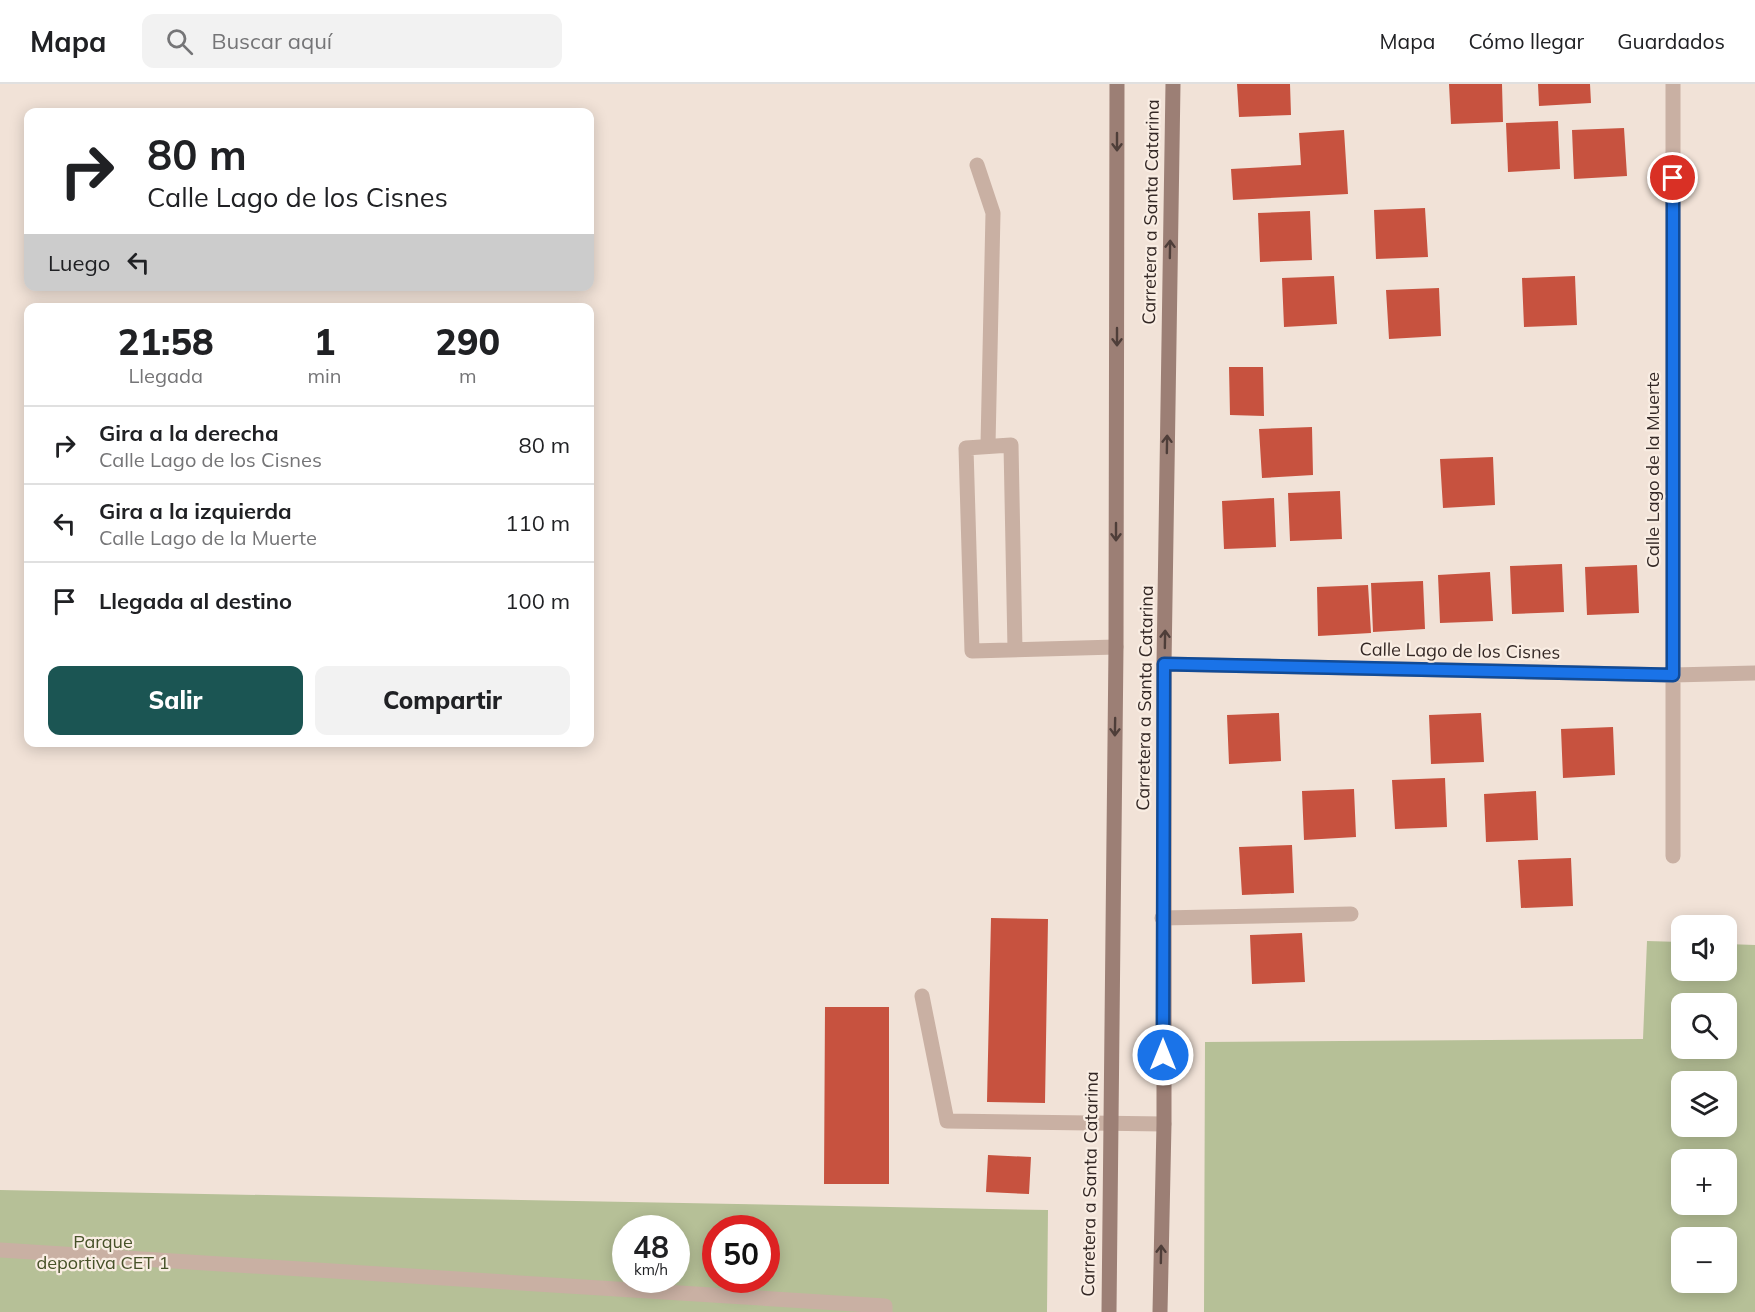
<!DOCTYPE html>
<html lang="es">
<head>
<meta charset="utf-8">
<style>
	:root { --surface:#fff; --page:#f2f2f2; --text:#202124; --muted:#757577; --line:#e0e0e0; --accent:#1b5553 }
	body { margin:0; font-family:Mulish,sans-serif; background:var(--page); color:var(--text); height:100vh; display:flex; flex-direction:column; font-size:22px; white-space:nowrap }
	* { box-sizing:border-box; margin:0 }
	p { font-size:20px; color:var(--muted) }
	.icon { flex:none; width:33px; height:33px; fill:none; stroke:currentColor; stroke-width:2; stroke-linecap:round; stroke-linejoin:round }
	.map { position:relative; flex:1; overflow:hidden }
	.drawer { position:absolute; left:24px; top:219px; width:570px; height:444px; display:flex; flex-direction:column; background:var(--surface); border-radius:12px; box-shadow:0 3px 15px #0003 }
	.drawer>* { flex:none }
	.banner { position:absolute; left:24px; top:24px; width:570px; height:183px; border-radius:12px; box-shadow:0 3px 15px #0003; background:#fff; color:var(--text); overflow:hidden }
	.tools { position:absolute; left:1671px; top:831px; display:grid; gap:12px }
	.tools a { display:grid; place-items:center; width:66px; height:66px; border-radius:12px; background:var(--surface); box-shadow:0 3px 15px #0003; font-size:30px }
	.speed { position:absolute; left:612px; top:1131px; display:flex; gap:12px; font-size:30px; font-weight:700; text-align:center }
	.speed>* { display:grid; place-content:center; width:78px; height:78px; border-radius:50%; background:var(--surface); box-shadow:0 3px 15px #0003; line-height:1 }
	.speed small { font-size:15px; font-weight:400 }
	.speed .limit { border:9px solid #d22; background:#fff; color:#111 }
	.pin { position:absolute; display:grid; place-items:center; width:51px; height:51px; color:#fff; margin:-26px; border:3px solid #fff; border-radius:50%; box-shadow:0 2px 6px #0007 }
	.me { position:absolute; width:66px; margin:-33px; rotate:0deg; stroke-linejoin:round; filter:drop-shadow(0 0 4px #0008) }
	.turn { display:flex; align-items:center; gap:21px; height:126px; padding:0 24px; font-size:27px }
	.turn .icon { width:78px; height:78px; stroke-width:2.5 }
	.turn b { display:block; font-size:42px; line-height:51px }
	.then { display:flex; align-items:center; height:57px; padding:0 24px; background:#0003; gap:12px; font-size:22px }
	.eta { display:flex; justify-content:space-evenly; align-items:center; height:102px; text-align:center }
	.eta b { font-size:36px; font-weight:800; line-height:42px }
	.action { display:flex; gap:12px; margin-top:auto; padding:12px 24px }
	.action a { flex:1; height:69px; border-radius:12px; background:var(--accent); color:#fff; font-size:24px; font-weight:800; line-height:69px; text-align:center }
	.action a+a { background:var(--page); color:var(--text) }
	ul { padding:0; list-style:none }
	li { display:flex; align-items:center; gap:18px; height:78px; padding:0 24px; border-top:2px solid var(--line) }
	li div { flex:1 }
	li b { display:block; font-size:22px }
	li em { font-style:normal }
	header { display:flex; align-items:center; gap:36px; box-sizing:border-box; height:84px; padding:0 30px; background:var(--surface); border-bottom:2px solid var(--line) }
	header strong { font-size:28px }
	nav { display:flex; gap:33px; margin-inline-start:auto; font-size:21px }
	.search { width:420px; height:54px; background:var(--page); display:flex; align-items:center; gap:15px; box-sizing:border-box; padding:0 21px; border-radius:12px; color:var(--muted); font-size:22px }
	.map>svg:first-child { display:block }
	.green { fill:#b6c097; fill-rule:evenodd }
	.building { fill:#c7523f }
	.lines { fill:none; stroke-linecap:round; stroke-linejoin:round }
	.lane { stroke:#c9b0a3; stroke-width:15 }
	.street { stroke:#c9b0a3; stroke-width:15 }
	.secondary { stroke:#9c7f75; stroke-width:15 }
	.oneway { stroke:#4e3e39 }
	.route-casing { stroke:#114b97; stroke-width:15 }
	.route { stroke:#1a73e8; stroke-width:10 }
	.labels { text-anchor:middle; stroke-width:4.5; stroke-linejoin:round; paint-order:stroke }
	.street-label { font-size:18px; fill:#342825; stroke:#f9ede3 }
	.park-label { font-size:18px; fill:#475229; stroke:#f9ede3 }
</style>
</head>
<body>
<header>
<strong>Mapa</strong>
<div class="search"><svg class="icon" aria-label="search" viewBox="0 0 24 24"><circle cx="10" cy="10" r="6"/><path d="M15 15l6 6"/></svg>Buscar aquí</div>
<nav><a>Mapa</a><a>Cómo llegar</a><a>Guardados</a></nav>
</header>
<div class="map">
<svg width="1755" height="1228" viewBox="0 0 1755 1228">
	<rect width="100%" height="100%" fill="#f1e2d7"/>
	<path class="green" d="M1647,857l34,1 1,28h44l1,-26 28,1v367h-551l1,-270 438,-3zM1682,920h44v44h-44zM1682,998h44v44h-44zM1682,1076h44v44h-44zM1682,1154h44v44h-44z
		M0,1106l1048,20 -1,102h-1047zM626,1144h50v52h-50zM716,1144h50v52h-50z"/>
	<path class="building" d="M1237,0h53l1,31 -52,2z
		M1449,0h53l1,38 -52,2z
		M1538,0h52l1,19 -52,3z
		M1558,37l2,48 -52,3 -2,-49z
		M1624,44l3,48 -53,3 -2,-49z
		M1344,46l4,64 -115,6 -2,-31 70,-4 -2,-32z
		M1425,124l3,49 -52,2 -2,-49z
		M1310,127l2,49 -52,2 -2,-49z
		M1334,192l3,48 -53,3 -2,-49z
		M1575,192l2,49 -53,2 -2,-49z
		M1439,204l2,48 -52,3 -3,-49z
		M1229,283h34l1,49 -34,-1z
		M1312,343l1,48 -51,3 -3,-49z
		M1493,373l2,48 -52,3 -3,-49z
		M1340,407l2,48 -52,2 -2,-48z
		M1274,414l2,49 -52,2 -2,-48z
		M1562,480l2,48 -52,2 -2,-48z
		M1637,481l2,48 -52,2 -2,-48z
		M1490,488l3,49 -53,2 -2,-48z
		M1423,497l2,48 -52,3 -2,-49z
		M1368,501l3,48 -53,3 -1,-49z
		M1279,629l2,48 -52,3 -2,-49z
		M1481,629l3,49 -53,2 -2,-49z
		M1613,643l2,48 -52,3 -2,-49z
		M1445,694l2,49 -52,2 -3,-49z
		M1354,705l2,48 -52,3 -2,-49z
		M1536,707l2,49 -52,2 -2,-48z
		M1292,761l2,48 -52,2 -3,-48z
		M1571,774l2,48 -52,2 -3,-48z
		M991,834l57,1 -3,184 -58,-1z
		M1302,849l3,49 -53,2 -2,-49z
		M825,923h64v177h-65z
		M988,1071l43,2 -2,37 -43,-2z"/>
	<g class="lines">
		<path class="lane" d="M977,81l16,48 -5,232
			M1015,565l-4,-204 -45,3 6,203 144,-4
			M1162,834l189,-4
			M922,912l25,125 217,3
			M0,1166l885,56v6"/>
		<path class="street" d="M1673,0v772
			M1164,580l509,11 82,-2"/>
		<path class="secondary" d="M1109,1228l7,-665 1,-563
			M1160,1228l4,-188v-460l9,-580"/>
	</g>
	<defs><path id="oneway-shaft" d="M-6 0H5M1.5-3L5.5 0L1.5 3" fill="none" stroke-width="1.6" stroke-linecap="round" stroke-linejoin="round" transform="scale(1.5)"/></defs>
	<g class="oneway">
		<use href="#oneway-shaft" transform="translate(1117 58) rotate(90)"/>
		<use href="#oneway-shaft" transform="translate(1170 165) rotate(-89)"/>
		<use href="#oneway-shaft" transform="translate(1117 253) rotate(90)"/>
		<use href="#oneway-shaft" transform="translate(1167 360) rotate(-89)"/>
		<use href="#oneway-shaft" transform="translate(1116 448) rotate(90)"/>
		<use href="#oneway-shaft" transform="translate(1165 555) rotate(-89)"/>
		<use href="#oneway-shaft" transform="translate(1115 643) rotate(91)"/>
		<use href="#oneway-shaft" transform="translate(1161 1170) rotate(-89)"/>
	</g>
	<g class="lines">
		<defs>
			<path id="route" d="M1163,971l1,-391 509,11v-497"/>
		</defs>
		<use href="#route" class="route-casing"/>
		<use href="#route" class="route"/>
	</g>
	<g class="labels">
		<g class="street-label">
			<text transform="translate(1151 128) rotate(-89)" y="6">Carretera a Santa Catarina</text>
			<text transform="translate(1653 386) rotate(-90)" y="6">Calle Lago de la Muerte</text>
			<text transform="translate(1460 567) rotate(1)" y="6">Calle Lago de los Cisnes</text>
			<text transform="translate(1145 614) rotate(-89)" y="6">Carretera a Santa Catarina</text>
			<text transform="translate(1090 1100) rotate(-89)" y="6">Carretera a Santa Catarina</text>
		</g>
		<g class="park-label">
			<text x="103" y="1164">Parque<tspan x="103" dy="21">deportiva CET 1</tspan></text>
		</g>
	</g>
</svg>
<div class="tools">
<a><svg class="icon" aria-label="sound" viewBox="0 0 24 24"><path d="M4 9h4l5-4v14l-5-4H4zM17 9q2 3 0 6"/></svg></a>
<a><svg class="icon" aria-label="search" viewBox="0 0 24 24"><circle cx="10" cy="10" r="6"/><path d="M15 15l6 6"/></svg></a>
<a><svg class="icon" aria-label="layers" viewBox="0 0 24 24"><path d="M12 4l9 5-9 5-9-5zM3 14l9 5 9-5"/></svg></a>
<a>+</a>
<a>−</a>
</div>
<div class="speed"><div>48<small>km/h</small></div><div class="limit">50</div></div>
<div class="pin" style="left:1673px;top:94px;background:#d93025"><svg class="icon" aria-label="arrive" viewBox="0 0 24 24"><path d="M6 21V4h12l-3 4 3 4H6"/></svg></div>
<svg class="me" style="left:1163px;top:971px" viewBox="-20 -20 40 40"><circle r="17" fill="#1a73e8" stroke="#fff" stroke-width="3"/><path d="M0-11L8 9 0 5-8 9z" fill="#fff"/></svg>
<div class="banner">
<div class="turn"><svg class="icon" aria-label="right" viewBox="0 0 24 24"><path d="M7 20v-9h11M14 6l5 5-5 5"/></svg><div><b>80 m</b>Calle Lago de los Cisnes</div></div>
<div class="then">Luego<svg class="icon" aria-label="left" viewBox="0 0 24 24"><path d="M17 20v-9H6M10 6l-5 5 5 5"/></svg></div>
</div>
<section class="drawer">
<div class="eta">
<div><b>21:58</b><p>Llegada</p></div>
<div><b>1</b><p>min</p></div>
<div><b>290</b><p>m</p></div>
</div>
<ul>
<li><svg class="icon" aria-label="right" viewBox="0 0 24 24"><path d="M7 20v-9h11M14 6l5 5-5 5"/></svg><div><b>Gira a la derecha</b><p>Calle Lago de los Cisnes</p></div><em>80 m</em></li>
<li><svg class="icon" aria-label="left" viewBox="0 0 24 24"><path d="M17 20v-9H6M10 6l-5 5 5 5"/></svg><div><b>Gira a la izquierda</b><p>Calle Lago de la Muerte</p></div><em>110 m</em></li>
<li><svg class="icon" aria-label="arrive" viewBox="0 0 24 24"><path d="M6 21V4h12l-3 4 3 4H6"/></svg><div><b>Llegada al destino</b></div><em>100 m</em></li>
</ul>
<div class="action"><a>Salir</a><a>Compartir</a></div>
</section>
</div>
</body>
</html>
